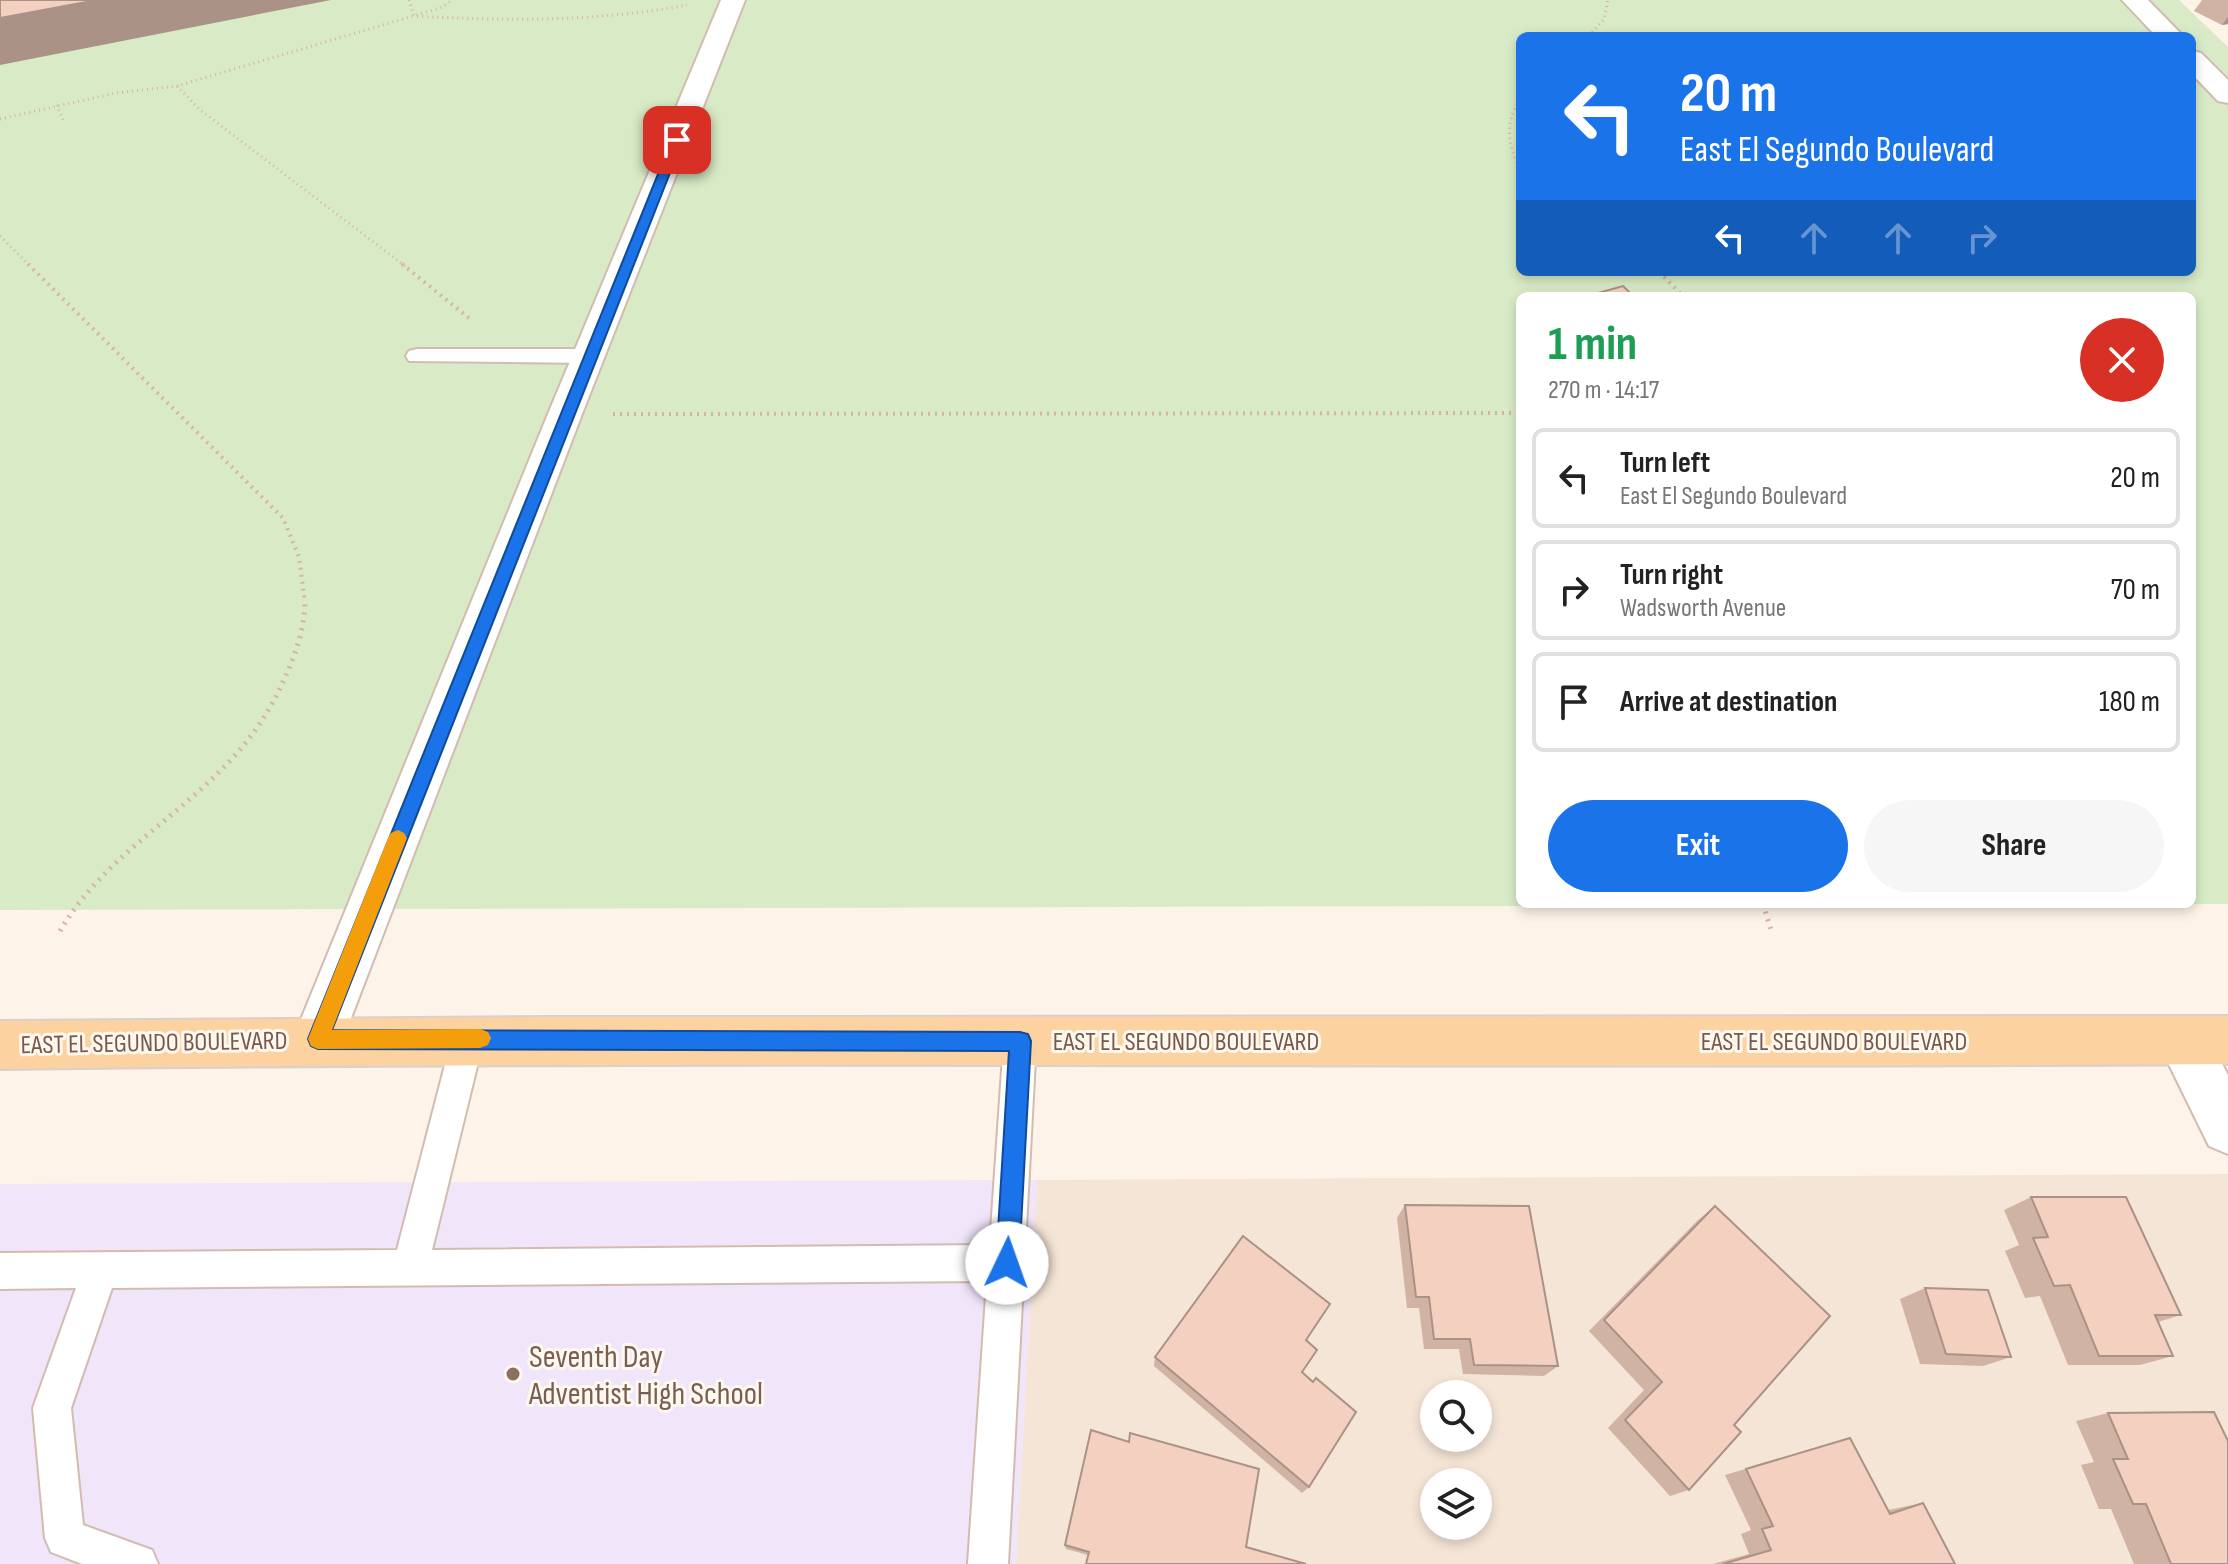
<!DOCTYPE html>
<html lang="en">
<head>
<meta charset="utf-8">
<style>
	:root { --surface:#fff; --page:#f6f6f6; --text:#222; --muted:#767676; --line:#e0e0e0; --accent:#1a73e8 }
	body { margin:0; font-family:"Sofia Sans Condensed",sans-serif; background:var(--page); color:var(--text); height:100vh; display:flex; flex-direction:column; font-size:30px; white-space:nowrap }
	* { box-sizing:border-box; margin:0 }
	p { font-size:26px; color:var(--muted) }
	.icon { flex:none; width:44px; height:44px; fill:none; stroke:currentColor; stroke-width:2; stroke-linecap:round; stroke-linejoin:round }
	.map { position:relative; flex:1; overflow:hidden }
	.sheet { position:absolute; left:1516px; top:292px; width:680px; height:616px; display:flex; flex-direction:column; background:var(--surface); border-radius:12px; box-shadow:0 4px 12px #0003 }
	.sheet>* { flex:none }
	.guide { position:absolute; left:1516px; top:32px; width:680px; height:244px; border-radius:12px; box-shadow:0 4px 12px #0003; background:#1a73e8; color:#fff; overflow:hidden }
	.fabs { position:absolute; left:1420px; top:1380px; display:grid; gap:16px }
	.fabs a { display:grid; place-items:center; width:72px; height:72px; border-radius:50%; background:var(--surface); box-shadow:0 4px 12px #0003; font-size:40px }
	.pin { position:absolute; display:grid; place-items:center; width:68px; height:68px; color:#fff; margin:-34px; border-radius:16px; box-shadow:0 4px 12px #0006 }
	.me { position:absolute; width:88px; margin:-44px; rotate:3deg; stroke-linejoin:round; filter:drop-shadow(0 0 6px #0008) }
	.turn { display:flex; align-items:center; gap:28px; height:168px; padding:0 32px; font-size:36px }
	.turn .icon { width:104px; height:104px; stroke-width:2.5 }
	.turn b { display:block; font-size:56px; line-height:68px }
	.lanes { display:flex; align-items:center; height:76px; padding:0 32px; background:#0003; justify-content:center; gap:40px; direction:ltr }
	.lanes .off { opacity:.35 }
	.round { display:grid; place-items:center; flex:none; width:84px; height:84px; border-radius:42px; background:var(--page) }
	.head { display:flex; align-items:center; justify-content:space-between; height:136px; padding:0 32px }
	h1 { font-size:48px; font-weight:700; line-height:60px; color:#1e9e55 }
	.action { display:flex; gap:16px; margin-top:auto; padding:16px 32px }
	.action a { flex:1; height:92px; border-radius:48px; background:var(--accent); color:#fff; font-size:32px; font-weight:700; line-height:92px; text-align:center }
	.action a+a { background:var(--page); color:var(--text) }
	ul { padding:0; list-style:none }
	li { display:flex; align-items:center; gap:24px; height:100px; margin:0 16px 12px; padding:0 16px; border:4px solid var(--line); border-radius:12px }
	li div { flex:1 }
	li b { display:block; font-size:30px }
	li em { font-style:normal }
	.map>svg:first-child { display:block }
	.residential { fill:#f5e5d6; fill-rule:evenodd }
	.education { fill:#f0e5f9 }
	.green { fill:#d8ebc6; fill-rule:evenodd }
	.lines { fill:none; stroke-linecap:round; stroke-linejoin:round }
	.service-casing { stroke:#d2bcb0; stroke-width:4 }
	.minor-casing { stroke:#d2bcb0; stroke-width:4 }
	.primary-casing { stroke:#d9d0cd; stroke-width:4 }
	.path-far2 { stroke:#d8b3a2; stroke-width:3; stroke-dasharray:1 4; stroke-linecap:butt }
	.path-far1 { stroke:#d8b3a2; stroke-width:4; stroke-dasharray:2 5; stroke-linecap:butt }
	.path { stroke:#d8b3a2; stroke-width:5; stroke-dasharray:2 6; stroke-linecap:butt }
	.service { fill:#fff; fill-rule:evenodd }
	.minor { fill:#fff; fill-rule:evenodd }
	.primary { fill:#fcd3a0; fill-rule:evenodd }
	.wall { fill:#d1b3a4 }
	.shaded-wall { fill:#aa9286 }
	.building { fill:#f3d0bf; stroke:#aa9286; stroke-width:2 }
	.route { fill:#1a73e8; stroke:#114b97; stroke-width:2 }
	.slow { fill:#f59e0b }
	.education-dot { fill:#8d6e63; stroke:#fff8ef; stroke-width:3 }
	.labels { text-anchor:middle; stroke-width:6; stroke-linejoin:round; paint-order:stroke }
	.street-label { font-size:26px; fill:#78584b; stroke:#fff8ef }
	.near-education-label { font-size:32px; fill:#785e54; stroke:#fff8ef; text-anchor:start }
</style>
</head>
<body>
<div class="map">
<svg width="2228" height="1564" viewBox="0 0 2228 1564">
	<rect width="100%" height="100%" fill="#fdf3e8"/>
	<path class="residential" d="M2228,1174v390h-1212l21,-384zM1434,1394h44v44h-44zM1434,1482h44v44h-44z"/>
	<path class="education" d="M1037,1180l-21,384h-1016v-380z"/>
	<path class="green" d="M0,0h2179l49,47v857l-2228,6zM1520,36h672v236h-672zM1520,296h672v608h-672z"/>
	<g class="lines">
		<defs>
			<path id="service" d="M417,349h172l11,7 -11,7 -180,-2 -3,-5 3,-5z
				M468,1023l11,4 5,11 -52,212 558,-5 14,-204 5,-11 11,-4 11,4 5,11 -28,523h-40l19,-283 -875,7 -41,120 12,117 69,25 6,14h-76l-31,-12 -6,-14 -12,-130 43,-120 -76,1v-36l397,-3 55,-212 5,-11z"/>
			<path id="minor" d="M721,0h24l-163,414 -239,625 -7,17 -18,7 -18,-7 -7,-17 255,-625z
				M2122,0h26l35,36h-27z
				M2192,51l9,2 27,27v23l-10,-2 -26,-27z
				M2182,1016l18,7 28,52v79l-19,-8 -52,-106 7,-17z"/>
			<path id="primary" d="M2228,1016v48c-743,5 -1485,-4 -2228,5v-48l557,-4z"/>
		</defs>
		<use href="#service" class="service-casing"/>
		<use href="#minor" class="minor-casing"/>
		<use href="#primary" class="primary-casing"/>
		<path class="path-far2" d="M409,0l5,16c92,5 182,6 273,-11
			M1589,36l15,-17 4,-19
			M177,86l22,23 206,157
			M1520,100c-16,22 -12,46 0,69
			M57,105l7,17
			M0,119l116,-26 61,-7 263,-78 13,-8
			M0,236l30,30"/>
		<path class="path-far1" d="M28,264l255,254 16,39 6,45
			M402,264l67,54 -2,2
			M1659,272l24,24
			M613,414l907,-1"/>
		<path class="path" d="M1763,904l8,26
			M60,931c59,-100 171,-133 223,-249 12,-26 22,-53 22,-82"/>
		<use href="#service" class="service"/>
		<use href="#minor" class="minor"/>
		<use href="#primary" class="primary"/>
	</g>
	<path class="wall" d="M2202,0h26v24l-6,1 -28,-14z
		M2031,1197l150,118 -23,7 15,34 -33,9h-72l-28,-69 -15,2 -20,-47 14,-6 -15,-35z
		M1405,1205l153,161 -14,10 -81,-2 -4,-25h-35l-5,-41h-12l-10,-90z
		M1715,1206l19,219 -45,65 -19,6 -62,-68 36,-38 -55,-59 109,-111z
		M1925,1288l86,69 -28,9 -63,-2 -20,-65z
		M1306,1341l-4,31 7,115 -7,6 -148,-127 1,-9z
		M2108,1413l120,151h-94l-23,-55h-12l-18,-44 13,-3 -18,-41z
		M1850,1438l38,72 35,-7 32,61h-242l36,-10 -8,-20 10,-4 -26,-55z
		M1065,1545l181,2 -158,8 -22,-6z"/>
	<path class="shaded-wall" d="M97,0h234l-331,65v-47z
		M2228,17v7l-6,1z"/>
	<path class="building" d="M0,0h97l-97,18z
		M1623,286l10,10h-32l-3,-3z
		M2031,1197h95l55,118h-26l18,41h-74l-29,-71 -16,1 -21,-48 15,-1z
		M1405,1205l124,1 29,160 -84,-1 -4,-26h-36l-5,-42h-13z
		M1715,1206l115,110 -96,109 7,7 -52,58 -64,-70 37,-38 -58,-62z
		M1243,1236l87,68 -24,36 11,10 -15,22 11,10 3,-4 40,34 -47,75 -154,-130z
		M1925,1288l63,2 23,67 -65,-3z
		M2214,1412l14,29v123h-57l-25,-60h-13l-20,-45h15l-20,-46z
		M1091,1430l38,12 1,-9 129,36 -13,78 60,17h-220l3,-12 -24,-7z
		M1850,1438l40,76 33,-11 32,61h-232l48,-14 -9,-21 11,-3 -27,-57z"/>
	<path class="route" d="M673,137l10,3 -351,890 688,2 8,2 3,7 -12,222 -4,8 -8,3 -8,-3 -3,-8 13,-212 -691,-2 -7,-3 -3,-7z"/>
	<path class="slow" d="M398,830l6,3 3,5 -75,192 148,-1 8,3 3,6 -3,7 -8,3 -162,1 -7,-3 -3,-7 80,-201 3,-5z"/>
	<circle class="education-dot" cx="513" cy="1374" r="8"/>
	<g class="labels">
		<g class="street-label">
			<text x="1186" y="1050">EAST EL SEGUNDO BOULEVARD</text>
			<text x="1834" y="1050">EAST EL SEGUNDO BOULEVARD</text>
			<text transform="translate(154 1042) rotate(-1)" y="9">EAST EL SEGUNDO BOULEVARD</text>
		</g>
		<g class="near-education-label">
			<text x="529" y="1367">Seventh Day<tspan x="529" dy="37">Adventist High School</tspan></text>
		</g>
	</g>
</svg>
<div class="fabs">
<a><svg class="icon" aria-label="search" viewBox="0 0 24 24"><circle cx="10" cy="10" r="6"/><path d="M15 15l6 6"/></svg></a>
<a><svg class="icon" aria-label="layers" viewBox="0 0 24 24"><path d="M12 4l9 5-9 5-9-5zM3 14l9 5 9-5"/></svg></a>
</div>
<div class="pin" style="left:677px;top:140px;background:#d93025"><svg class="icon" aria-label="arrive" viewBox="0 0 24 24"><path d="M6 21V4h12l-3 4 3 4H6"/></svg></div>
<svg class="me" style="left:1007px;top:1263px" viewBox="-20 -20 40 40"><circle r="19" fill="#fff"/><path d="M0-13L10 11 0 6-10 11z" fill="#1a73e8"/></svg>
<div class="guide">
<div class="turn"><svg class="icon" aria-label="left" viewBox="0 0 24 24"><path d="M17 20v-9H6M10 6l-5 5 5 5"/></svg><div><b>20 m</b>East El Segundo Boulevard</div></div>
<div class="lanes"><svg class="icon" aria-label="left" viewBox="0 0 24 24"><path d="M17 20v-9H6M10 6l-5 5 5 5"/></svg><svg class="icon off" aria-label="ahead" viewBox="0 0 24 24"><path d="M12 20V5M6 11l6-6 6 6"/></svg><svg class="icon off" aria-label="ahead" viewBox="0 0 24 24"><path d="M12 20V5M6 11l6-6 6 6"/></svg><svg class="icon off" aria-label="right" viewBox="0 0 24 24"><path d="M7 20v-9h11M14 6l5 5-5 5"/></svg></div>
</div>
<section class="sheet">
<div class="head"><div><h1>1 min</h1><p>270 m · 14:17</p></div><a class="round" style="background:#d93025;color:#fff"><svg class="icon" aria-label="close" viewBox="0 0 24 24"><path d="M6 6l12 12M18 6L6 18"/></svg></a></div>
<ul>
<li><svg class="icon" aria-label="left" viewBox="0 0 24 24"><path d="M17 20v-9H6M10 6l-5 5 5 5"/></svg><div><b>Turn left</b><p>East El Segundo Boulevard</p></div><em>20 m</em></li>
<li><svg class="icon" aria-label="right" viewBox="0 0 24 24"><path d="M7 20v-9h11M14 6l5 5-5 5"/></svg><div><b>Turn right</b><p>Wadsworth Avenue</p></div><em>70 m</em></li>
<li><svg class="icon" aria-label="arrive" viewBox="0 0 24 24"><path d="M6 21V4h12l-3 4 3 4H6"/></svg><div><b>Arrive at destination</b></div><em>180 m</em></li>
</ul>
<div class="action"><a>Exit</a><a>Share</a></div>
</section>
</div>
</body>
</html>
